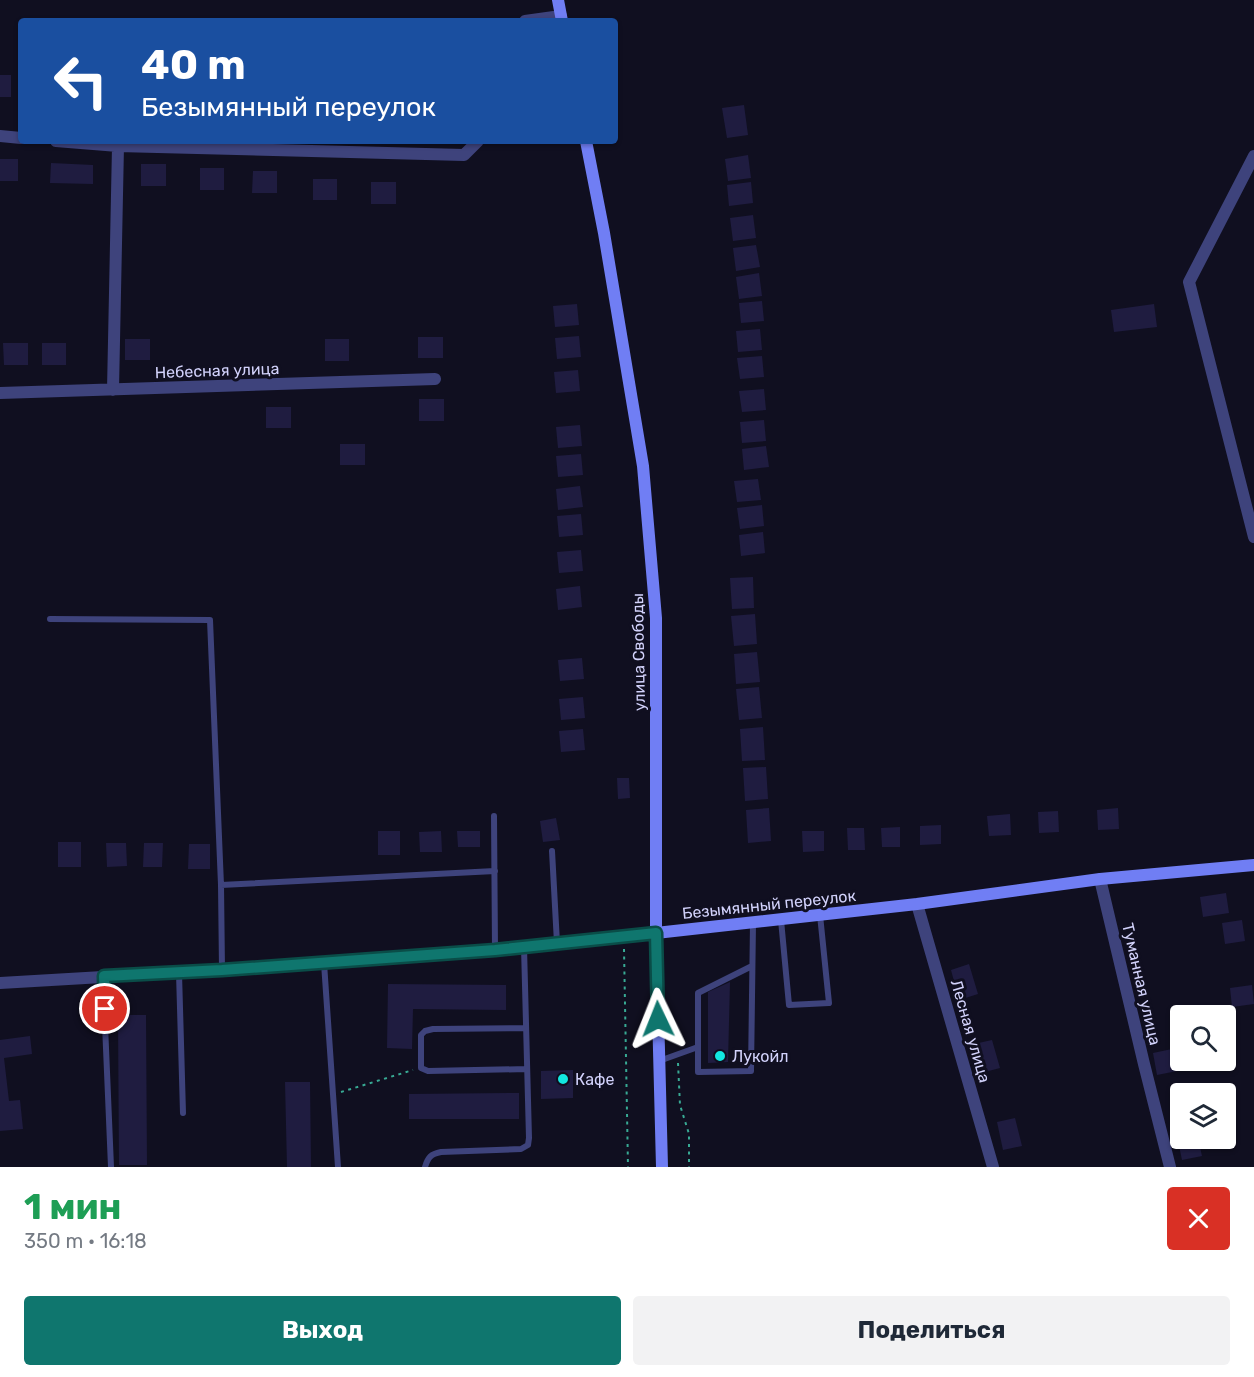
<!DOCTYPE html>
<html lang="ru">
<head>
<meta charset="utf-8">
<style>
	:root { --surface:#fff; --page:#f2f2f3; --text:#1f2937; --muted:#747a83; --accent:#0f766e }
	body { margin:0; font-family:Rubik,sans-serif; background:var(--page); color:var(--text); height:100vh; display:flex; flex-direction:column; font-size:22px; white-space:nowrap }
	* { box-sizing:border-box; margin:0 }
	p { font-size:20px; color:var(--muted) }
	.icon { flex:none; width:33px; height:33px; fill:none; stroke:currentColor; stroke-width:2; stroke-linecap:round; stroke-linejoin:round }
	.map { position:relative; height:1167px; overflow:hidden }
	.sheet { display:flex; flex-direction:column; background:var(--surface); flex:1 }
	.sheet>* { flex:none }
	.top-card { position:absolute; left:18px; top:18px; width:600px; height:126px; border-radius:6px; box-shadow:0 2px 4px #0004; background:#1a4fa0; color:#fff; overflow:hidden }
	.fabs { position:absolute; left:1170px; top:1005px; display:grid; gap:12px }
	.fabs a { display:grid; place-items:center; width:66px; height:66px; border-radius:6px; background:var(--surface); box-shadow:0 2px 4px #0004; font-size:30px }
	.pin { position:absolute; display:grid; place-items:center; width:51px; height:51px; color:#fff; margin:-26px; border:3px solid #fff; border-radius:50%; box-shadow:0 2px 6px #0007 }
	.me { position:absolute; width:66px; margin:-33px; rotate:358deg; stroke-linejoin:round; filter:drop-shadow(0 0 4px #0008) }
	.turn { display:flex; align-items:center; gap:21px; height:126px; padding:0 24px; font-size:27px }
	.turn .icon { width:78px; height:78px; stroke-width:2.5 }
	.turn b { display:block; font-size:42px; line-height:51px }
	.round { display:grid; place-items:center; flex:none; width:63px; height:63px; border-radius:6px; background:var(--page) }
	.headline { display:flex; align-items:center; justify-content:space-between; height:102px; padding:0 24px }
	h1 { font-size:36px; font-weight:700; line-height:45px; color:#1e9e55 }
	.button { display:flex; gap:12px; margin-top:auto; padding:12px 24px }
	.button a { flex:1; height:69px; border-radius:6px; background:var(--accent); color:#fff; font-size:24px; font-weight:700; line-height:69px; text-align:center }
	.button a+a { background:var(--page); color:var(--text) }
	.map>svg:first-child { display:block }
	.building { fill:#1f1c40 }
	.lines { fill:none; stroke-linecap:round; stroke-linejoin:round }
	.path { stroke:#38aa94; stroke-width:2; stroke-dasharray:3 4.5; stroke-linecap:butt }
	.lane { stroke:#3e437c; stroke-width:6 }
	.street { stroke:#3e437c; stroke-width:12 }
	.secondary { stroke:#707ef4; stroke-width:12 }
	.route-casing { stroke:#0a4d48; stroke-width:15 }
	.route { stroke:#0f766e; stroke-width:10 }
	.poi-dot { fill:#12e7e1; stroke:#100f20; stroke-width:2 }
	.labels { text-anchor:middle; stroke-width:6; stroke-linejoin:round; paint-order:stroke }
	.street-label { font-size:16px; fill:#d2d2fb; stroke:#100f20 }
	.poi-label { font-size:16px; fill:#d2d2fb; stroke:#100f20; text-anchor:start }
</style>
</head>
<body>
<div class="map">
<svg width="1254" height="1167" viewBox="0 0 1254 1167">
	<rect width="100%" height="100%" fill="#100f20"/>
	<path class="building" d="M0,75h11v22h-11z
		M744,105l4,30 -21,3 -5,-30z
		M748,155l3,23 -23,3 -3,-22z
		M0,159h18v22h-18z
		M51,163l42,2v19l-43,-1z
		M141,164h25v22h-25z
		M200,168h24v22h-24z
		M253,171h24v22h-25z
		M313,179h24v21h-24z
		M371,182h25v22h-25z
		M751,182l2,21 -24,3 -2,-21z
		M753,215l3,23 -23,3 -3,-23z
		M756,245l4,22 -24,4 -3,-23z
		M759,273l3,23 -23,3 -3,-22z
		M762,301l2,20 -23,2 -2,-20z
		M577,304l2,21 -24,2 -2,-21z
		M1154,304l3,23 -43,5 -3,-22z
		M760,329l2,21 -24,2 -2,-21z
		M579,336l2,21 -24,2 -2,-21z
		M418,337h25v21h-25z
		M125,339h25v21h-25z
		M325,339h24v22h-24z
		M3,343h25v22h-24z
		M42,343h24v22h-24z
		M762,356l2,21 -24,2 -3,-21z
		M578,370l2,21 -24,2 -2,-21z
		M764,389l2,21 -24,2 -3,-21z
		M419,399h25v22h-25z
		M266,407h25v21h-25z
		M764,420l2,21 -24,2 -2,-21z
		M580,425l2,21 -24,2 -2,-21z
		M340,444h25v21h-25z
		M766,446l3,21 -25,3 -2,-21z
		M581,454l2,21 -25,2 -2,-21z
		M758,479l3,21 -24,2 -3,-21z
		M580,486l3,21 -25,3 -2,-21z
		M762,505l2,21 -24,3 -3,-21z
		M581,514l2,21 -24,2 -2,-21z
		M763,532l2,21 -24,3 -2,-21z
		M581,550l2,21 -24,2 -2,-21z
		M753,577l1,31 -22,1 -2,-31z
		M580,586l2,21 -24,3 -2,-21z
		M755,614l2,30 -23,2 -3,-30z
		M757,652l3,30 -24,2 -2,-30z
		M582,658l2,21 -24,2 -2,-21z
		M759,687l3,31 -23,2 -3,-31z
		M583,697l2,21 -24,2 -2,-21z
		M763,727l2,33 -23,1 -2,-32z
		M583,729l2,21 -24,2 -2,-21z
		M766,767l2,32 -23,2 -2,-33z
		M617,778h12l1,20 -12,1z
		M769,808l2,33 -23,2 -2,-33z
		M1118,808l1,21 -21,1 -1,-20z
		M1058,811l1,21 -20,1 -1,-21z
		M1010,814l1,21 -22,1 -2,-20z
		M556,818l4,22 -17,2 -3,-21z
		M941,825v19l-21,1v-19z
		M900,827v20h-18l-1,-19z
		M847,828h17l1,22h-17z
		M378,831h22v24h-22z
		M441,831l1,21h-22l-1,-20z
		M457,831h23v16h-22z
		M802,831h22v20l-21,1z
		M58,842h23v25h-23z
		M106,843h20l1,23 -20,1z
		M144,843h19l-1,24h-19z
		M189,844h21v25h-22z
		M1226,893l3,20 -26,4 -3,-20z
		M1242,920l3,21 -20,3 -3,-21z
		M969,964l9,30 -19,6 -8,-30z
		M730,982l-2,80 -20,1v-71z
		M388,984l118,1v25l-93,-1 -1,40 -25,-1z
		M1252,985l2,19 -22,3 -2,-19z
		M118,1015h28l1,150h-28z
		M30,1036l2,18 -28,4 5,43 11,-1 3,29 -23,2v-91z
		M992,1040l8,28 -19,5 -7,-29z
		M1172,1049l5,22 -20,4 -4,-22z
		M573,1070v28l-32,1v-28z
		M285,1082h25l1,85h-24z
		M519,1093v26h-110v-25z
		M1015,1118l7,28 -19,4 -6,-28z
		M1177,1136h3v2h18l4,18 -20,4z"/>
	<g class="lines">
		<path class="path" d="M624,949l4,218
			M678,1063l2,42 9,29v33
			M341,1092l72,-22"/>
		<path class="lane" d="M50,619l160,1 11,265 1,85
			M494,816l1,134
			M552,851l5,92
			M221,885l274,-14
			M781,920l8,85 40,-2 -9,-88
			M324,963l14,204
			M752,966l-54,27v79l53,-1 2,-148
			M179,973l4,140
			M103,977l8,190
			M526,1028l-93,1 -8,2 -4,4v33l7,3 99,-2
			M659,1061l39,-14
			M425,1167c3,-10 6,-13 16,-15l80,-3 7,-4 1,-7 -5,-191"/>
		<path class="street" d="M525,21l36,-5
			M0,136l21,2
			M56,141l62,5 346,9 14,-14
			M1254,156l-65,126 65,255
			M113,390l5,-244
			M0,393l435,-14
			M1100,879l44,185 26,103
			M917,904l76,263
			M0,983l222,-13 273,-20 161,-17"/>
		<path class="secondary" d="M558,0l4,21
			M586,141l18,92 39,233 13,152v315l6,234
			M656,933l261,-29 183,-25 154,-14"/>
	</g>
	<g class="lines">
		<defs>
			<path id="route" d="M105,1009l-1,-33 118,-6 273,-20 161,-17 2,86"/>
		</defs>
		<use href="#route" class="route-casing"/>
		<use href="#route" class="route"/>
	</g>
	<g class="poi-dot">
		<circle cx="720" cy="1056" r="6"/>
		<circle cx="563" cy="1079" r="6"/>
	</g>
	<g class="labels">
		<g class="street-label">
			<text transform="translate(217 370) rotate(-2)" y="6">Небесная улица</text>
			<text transform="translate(638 652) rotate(-91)" y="6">улица Свободы</text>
			<text transform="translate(769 904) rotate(-6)" y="6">Безымянный переулок</text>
			<text transform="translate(1142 984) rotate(77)" y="6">Туманная улица</text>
			<text transform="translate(971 1031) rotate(74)" y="6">Лесная улица</text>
		</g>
		<g class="poi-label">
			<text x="732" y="1062">Лукойл</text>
			<text x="575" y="1085">Кафе</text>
		</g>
	</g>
</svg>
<div class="fabs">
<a><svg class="icon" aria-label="search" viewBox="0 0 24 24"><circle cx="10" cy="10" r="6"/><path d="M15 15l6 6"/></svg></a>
<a><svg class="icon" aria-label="layers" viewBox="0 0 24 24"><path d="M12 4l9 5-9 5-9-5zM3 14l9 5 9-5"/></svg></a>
</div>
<div class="pin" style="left:105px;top:1009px;background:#d93025"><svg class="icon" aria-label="arrive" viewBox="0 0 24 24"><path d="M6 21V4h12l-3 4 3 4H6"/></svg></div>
<svg class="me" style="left:658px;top:1019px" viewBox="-20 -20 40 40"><path d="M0-17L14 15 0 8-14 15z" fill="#0f766e" stroke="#fff" stroke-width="4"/></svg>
<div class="top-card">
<div class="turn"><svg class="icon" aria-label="left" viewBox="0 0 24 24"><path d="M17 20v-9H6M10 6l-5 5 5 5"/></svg><div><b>40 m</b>Безымянный переулок</div></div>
</div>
</div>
<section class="sheet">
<div class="headline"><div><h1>1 мин</h1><p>350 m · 16:18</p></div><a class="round" style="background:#d93025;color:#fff"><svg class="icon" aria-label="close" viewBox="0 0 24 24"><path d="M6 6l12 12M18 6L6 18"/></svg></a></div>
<div class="button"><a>Выход</a><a>Поделиться</a></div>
</section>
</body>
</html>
